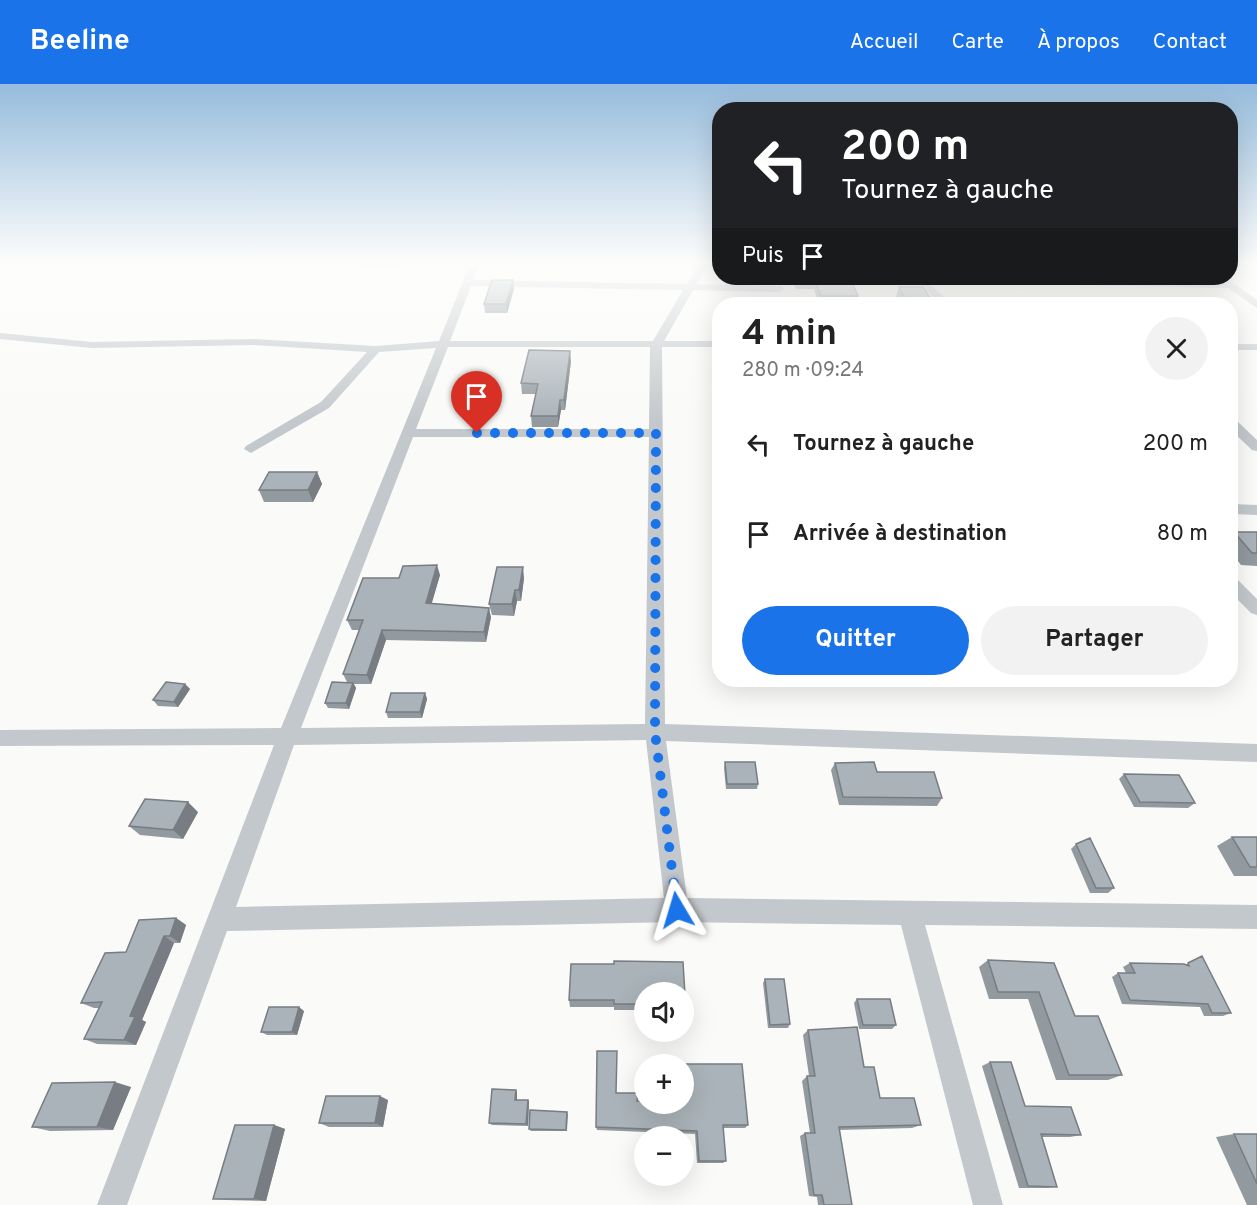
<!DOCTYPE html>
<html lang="fr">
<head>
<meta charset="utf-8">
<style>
	:root { --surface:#fff; --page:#f2f2f2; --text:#222; --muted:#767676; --accent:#1a73e8 }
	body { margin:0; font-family:Overpass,sans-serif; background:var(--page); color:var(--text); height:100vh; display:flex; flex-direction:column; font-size:22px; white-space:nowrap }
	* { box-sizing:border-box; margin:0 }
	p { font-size:20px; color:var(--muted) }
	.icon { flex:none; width:33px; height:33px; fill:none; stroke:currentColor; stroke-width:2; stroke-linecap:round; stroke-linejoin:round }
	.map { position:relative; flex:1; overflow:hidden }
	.sheet { position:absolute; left:712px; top:213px; width:526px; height:390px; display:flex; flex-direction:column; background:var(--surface); border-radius:24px; box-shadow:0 6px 24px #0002 }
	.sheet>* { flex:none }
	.guide { position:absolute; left:712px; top:18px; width:526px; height:183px; border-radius:24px; box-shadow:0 6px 24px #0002; background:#202124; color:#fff; overflow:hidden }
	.buttons { position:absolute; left:634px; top:898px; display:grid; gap:12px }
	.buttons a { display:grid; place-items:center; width:60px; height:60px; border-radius:50%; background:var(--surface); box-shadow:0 6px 24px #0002; font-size:30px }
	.pin { position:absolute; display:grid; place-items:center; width:51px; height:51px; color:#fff; margin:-62px -26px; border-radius:50% 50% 50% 0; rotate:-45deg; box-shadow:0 0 6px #0007 }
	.pin .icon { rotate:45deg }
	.me { position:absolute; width:66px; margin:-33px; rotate:353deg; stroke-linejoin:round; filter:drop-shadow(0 0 4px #0008) }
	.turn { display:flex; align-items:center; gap:21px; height:126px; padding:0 30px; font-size:27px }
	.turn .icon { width:78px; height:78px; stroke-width:2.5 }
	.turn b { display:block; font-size:42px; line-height:51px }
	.then { display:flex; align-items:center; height:57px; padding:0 30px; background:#0003; gap:12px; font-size:22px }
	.round { display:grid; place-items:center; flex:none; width:63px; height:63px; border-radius:32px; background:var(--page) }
	.head { display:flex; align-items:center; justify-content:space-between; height:102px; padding:0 30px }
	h1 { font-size:36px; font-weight:700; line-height:45px }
	.button { display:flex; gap:12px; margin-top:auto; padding:12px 30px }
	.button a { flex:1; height:69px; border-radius:36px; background:var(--accent); color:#fff; font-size:24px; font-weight:700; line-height:69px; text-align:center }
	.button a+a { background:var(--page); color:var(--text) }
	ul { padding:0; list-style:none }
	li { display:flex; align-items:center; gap:18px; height:90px; padding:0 30px }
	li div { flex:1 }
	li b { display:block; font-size:22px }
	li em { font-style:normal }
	header { display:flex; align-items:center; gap:36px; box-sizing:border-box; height:84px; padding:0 30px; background:var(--accent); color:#fff }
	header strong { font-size:28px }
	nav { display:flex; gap:33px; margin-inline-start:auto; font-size:21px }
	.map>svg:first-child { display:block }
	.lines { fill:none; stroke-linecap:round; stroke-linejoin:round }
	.street { fill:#c3c8cc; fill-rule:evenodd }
	.wall { fill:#929a9f }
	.shaded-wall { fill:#777d82 }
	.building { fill:#aab3b9; stroke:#777d82; stroke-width:1.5 }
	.route { stroke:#1a73e8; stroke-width:10; stroke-dasharray:0 18 }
</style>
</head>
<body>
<header>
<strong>Beeline</strong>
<nav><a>Accueil</a><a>Carte</a><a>À propos</a><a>Contact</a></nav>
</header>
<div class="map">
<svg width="1257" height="1121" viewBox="0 0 1257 1121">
	<rect width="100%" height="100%" fill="#fafaf8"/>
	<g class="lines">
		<path class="street" d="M470,180h10l-7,16 214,4 12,-20h9l-11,20 83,2 5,3 -5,3 -87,-2 -29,51h56v6h-58l3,377 592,20v18l-591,-21 21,157 570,7v24l-332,-4 78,280h-30l-72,-280 -224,-3 -450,9 -100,274h-30l177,-460 -274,1v-16l281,-2 155,-380 -57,4 -50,56 -78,45 -7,-4 2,-3 75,-44 46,-50 -114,-7 -161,3 -92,-9v-6l92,9 161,-3 123,7 63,-5zM471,202l212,4 -30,51h-203zM448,263h202l-1,82h-233zM413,353h236l-4,287 -344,4zM646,656l18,158 -428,9 58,-162z
			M913,194l307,4 -4,-4h11l30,22v8l-29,-20 -300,-6 23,22h-10z
			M1232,260h25v6h-25z
			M1232,336l5,1 20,19v11l-5,-1 -20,-19z
			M1232,420l25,1v10l-25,-1z
			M1232,494l6,2 19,19v16l-6,-2 -19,-19z"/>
	</g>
	<path class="wall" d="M356,180h53v1l-53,1z
		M789,194h61l8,18 -2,8h-37l-5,-15h-18l-4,-9h-3z
		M899,203l35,17h-34l-4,-7z
		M514,205l-7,24h-22l-1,-9z
		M571,277l-6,49h-4l-3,17h-26l-1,-11 5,-22h-14l-1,-11z
		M317,388l5,12 -9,18h-49l-5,-12z
		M1234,448h23v34l-16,-1 -9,-12v-18z
		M440,491l-9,29 60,13 -5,25 -100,-2 -15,44h-17l2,4 -7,21 -21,-1 -3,-5 22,-21 -4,-8 16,-44h-7l-5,-10 52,-42z
		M524,494l-3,23h-4l-3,15 -22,-1 -3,-11z
		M185,600l5,5 -12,18 -20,-1 -5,-6z
		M425,609l2,6 -5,19h-34l-2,-6z
		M725,678l33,22 -1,5h-31l-2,-21z
		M835,679l42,9 65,26 -5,8 -98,-1 -8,-35z
		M1124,690l71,29 -7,5 -54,-1 -15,-28z
		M198,728l-15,27 -43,-4 -11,-9z
		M1232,753h25v39h-23l-17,-30z
		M1076,760l38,44 -6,5h-18l-19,-44z
		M176,834l10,7 -6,18h-6l-32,77 4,2 -10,23 -39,-1 -13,-5 15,-31h-5l-13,-5 45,-51z
		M1202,872l29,57 -8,3h-19l-4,-9 -78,-3 -10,-27 6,-4h8l-3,-6 7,-4 55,2z
		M988,876l87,56 47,59 -14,5h-52l-28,-81h-39l-10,-32z
		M614,877l69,1 2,33 -1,4v-6h-39v17h-31v-3h-44l-1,-7 2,-36h43z
		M765,895l25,45 -2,4h-20l-5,-45z
		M857,915l39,26 -4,4h-33l-5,-26z
		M304,927l-7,24h-30l-6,-3z
		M808,946l56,37 16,31 41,27 -9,3 -73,2 13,75h-34l-1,-8 -8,-1 -9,-60 5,-3h5l-8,-52 5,-5h2l-6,-41z
		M990,978l35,44 56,29 -11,2h-29l16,50 -10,1h-28l-37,-122z
		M686,980l62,61 -3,3h-22l3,33 -3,2h-26l-2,-29 -98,-4 -1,-3 20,-34 21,8 47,3 1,-36z
		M131,1003l-18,43 -63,1 -18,-4z
		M517,1008v8h11l1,2 -1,24 -36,-1 -3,-2z
		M388,1016l-5,27h-54l-10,-4z
		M567,1028l1,2 -1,17h-36l-2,-2z
		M274,1041l11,4 -19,72 -40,-1 -13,-1z
		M1234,1050h23v71h-10l-31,-68z"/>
	<path class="shaded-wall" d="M513,196l1,9 -7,24 -1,-9z
		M570,267l1,10 -6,49 -1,-10z
		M560,316l1,10 -3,17v-11z
		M317,388l5,12 -9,18 -5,-12z
		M437,481l3,10 -11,38 -3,-10z
		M523,483l1,11 -3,23 -2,-11z
		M515,506l2,11 -3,15 -2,-12z
		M489,524l2,9 -5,25 -2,-10z
		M382,546l4,10 -15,44 -4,-9z
		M353,599l3,5 -7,21 -3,-6z
		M185,600l5,5 -12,18 -4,-5z
		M425,609l2,6 -5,19 -2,-6z
		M188,718l10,10 -15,27 -10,-9z
		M176,834l10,7 -6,18 -10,-7z
		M164,852l10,7 -32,77 4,2 -10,23 -12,-5 6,-24z
		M299,923l5,4 -7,24 -5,-3z
		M115,998l16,5 -18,43 -16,-3z
		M516,1006l1,2v10l-2,-2z
		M380,1012l8,4 -5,27 -8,-4z
		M528,1016l1,2 -1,24 -2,-2z
		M274,1041l11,4 -19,72 -12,-2z"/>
	<path class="building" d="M796,194h54l8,18h-37l-6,-16h-18z
		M492,196h21l-7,24h-22z
		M899,203h24l11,17h-26z
		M529,266l41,1 -6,49h-4l-2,16h-27l7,-32 -17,-1z
		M269,388h48l-9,18h-49z
		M1234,448h23v21h-5z
		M437,481l-11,38 63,5 -5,24 -102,-2 -15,45 -24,-1 20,-54h-16l16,-42h36l4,-12z
		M497,483h26l-4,23h-4l-3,14h-23z
		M166,598l19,2 -11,18 -21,-2z
		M332,598l21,1 -7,20h-21z
		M391,609h34l-5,19h-34z
		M725,678h30l3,22h-31z
		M874,678l3,10h57l8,26 -99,-1 -8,-34z
		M1124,690l55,1 16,28 -55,-1z
		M145,715l43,3 -15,28 -44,-4z
		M1232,753h25v30h-7z
		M1090,754l24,50h-18l-20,-44z
		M176,834l-6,18h-6l-34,80 5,1 -11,23 -40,-1 18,-37 -21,1 24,-50 21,-1 13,-32z
		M1202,872l29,57h-19l-4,-9 -78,-4 -12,-27h17l-5,-10 54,1 5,2 -1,-3z
		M988,876l66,3 21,53h23l24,59h-53l-30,-83h-41z
		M614,877l69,1 2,33h-1v-2h-39v11h-31v-4h-45l2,-36h43z
		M765,895h19l6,45 -20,1z
		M857,915h33l6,26h-33z
		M269,923h30l-7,25h-31z
		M857,943l7,40h10l6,31h34l7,27 -82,2 13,78h-28l-2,-10h-8l-9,-62h10l-8,-57h8l-7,-46z
		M597,967h20l-1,42h22l-1,8h8v3h39v-35h2v-5h56l6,61h-25l3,36h-27l-2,-30 -101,-4z
		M990,978h21l14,44 46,1 10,28 -40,-1 16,53 -29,-1z
		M115,998l-18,45h-65l20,-44z
		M492,1005l24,1 -1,10h13l-2,24 -37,-1z
		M326,1012h54l-5,27h-56z
		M530,1026l37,2 -1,18 -37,-1z
		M235,1041h39l-20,74h-41z
		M1234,1050h23v50z"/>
	<linearGradient id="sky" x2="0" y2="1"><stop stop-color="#96bcdc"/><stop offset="0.53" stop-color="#fdfdfc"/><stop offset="1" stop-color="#fdfdfc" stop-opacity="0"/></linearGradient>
	<rect width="1257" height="337" fill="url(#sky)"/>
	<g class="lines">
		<path class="route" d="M477,349h179l-1,299 22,178"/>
	</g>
</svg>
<div class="buttons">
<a><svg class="icon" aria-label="sound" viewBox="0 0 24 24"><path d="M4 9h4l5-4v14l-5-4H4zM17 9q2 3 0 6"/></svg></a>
<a>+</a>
<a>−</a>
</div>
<div class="pin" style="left:477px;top:349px;background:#d93025"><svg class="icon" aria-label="arrive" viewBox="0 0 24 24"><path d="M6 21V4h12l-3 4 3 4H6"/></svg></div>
<svg class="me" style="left:677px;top:826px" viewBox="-20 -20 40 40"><path d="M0-17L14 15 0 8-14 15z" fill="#1a73e8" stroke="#fff" stroke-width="4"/></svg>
<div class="guide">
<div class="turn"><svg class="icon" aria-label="left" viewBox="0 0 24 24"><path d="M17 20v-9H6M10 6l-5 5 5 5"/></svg><div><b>200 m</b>Tournez à gauche</div></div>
<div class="then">Puis<svg class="icon" aria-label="arrive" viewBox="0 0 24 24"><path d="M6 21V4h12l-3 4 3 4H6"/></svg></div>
</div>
<section class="sheet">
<div class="head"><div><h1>4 min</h1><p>280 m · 09:24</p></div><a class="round"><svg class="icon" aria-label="close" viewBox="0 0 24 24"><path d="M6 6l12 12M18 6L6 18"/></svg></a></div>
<ul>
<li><svg class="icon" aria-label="left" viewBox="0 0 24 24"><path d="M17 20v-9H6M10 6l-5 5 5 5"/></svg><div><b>Tournez à gauche</b></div><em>200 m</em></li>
<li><svg class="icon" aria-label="arrive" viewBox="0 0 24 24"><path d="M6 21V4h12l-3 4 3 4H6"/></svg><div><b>Arrivée à destination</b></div><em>80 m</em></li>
</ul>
<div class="button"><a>Quitter</a><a>Partager</a></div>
</section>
</div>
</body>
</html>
